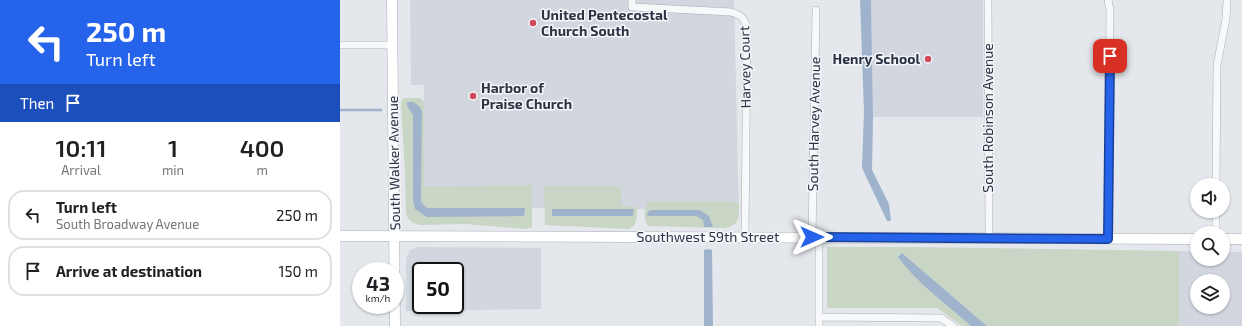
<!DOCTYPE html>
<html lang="en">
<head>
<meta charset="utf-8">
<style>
	:root { --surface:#fff; --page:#f6f6f6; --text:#202124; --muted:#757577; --line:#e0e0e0 }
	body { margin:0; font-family:"Exo 2",sans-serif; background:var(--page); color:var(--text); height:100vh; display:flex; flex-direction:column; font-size:15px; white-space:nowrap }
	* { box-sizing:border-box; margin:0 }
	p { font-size:13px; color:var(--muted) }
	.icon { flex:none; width:22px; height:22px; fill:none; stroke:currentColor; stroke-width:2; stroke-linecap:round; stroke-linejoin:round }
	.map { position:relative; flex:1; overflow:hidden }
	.sheet { display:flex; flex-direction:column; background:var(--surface); width:340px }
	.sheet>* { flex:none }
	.top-card { background:#2563eb; color:#fff; overflow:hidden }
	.tools { position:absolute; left:850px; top:178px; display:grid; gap:8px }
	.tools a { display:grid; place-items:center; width:40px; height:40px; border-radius:50%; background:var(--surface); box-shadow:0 1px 3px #0004; font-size:20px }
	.speed { position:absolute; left:12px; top:262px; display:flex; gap:8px; font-size:20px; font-weight:700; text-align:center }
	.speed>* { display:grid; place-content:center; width:52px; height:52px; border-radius:50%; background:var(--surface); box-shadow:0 1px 3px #0004; line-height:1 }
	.speed small { font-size:10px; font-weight:400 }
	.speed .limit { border:2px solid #111; border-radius:6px; background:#fff; color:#111 }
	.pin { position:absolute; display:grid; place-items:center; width:34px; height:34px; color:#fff; margin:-17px; border-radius:8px; box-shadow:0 2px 6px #0006 }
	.me { position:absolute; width:44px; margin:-22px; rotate:90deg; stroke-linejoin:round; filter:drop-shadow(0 0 3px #0008) }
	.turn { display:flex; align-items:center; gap:14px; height:84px; padding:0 20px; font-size:18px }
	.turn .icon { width:52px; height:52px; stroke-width:2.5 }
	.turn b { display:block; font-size:28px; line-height:34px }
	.then { display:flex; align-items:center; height:38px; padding:0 20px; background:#0003; gap:8px; font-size:15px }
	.eta { display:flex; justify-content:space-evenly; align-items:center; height:68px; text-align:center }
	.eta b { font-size:24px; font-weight:600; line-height:28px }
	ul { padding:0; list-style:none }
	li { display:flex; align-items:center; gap:12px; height:50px; margin:0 8px 6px; padding:0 12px; border:2px solid var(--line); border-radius:16px }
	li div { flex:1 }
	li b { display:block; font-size:15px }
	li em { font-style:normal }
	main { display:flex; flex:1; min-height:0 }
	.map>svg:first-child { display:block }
	.built { fill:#d2d6de; fill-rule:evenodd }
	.green { fill:#c9d6c5 }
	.water { fill:#9fb4cc }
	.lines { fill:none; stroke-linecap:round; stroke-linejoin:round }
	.stream { stroke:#9fb4cc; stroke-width:2.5 }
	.minor-casing { stroke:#a9aeb7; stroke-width:8 }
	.secondary-casing { stroke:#a9aeb7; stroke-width:11 }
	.minor { stroke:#f7f8fa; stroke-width:7 }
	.secondary { stroke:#fff; stroke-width:10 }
	.route-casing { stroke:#184099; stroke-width:10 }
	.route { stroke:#2563eb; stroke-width:7 }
	.poi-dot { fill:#d1495b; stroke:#f4f6f9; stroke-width:1.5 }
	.labels { text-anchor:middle; stroke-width:3; stroke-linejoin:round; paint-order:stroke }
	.poi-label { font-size:14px; font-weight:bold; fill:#2b3445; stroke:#f4f6f9; text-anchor:start }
	.street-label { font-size:14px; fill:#2b3445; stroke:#f4f6f9 }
</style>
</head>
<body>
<main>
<section class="sheet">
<div class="top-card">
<div class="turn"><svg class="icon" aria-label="left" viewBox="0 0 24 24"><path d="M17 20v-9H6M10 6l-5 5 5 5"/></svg><div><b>250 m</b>Turn left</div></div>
<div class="then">Then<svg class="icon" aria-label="arrive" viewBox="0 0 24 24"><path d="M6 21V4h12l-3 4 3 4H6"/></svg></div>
</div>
<div class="eta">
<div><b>10:11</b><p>Arrival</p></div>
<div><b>1</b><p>min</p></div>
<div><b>400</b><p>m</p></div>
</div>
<ul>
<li><svg class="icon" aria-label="left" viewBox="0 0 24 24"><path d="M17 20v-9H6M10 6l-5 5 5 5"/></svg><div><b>Turn left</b><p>South Broadway Avenue</p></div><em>250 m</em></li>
<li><svg class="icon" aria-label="arrive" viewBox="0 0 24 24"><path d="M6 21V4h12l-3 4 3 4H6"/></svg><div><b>Arrive at destination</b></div><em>150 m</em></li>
</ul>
</section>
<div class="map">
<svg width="902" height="326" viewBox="0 0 902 326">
	<rect width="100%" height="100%" fill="#e4e7ec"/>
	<path class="built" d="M70,0h324l5,213 -39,-3 -175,-2 -104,-6 3,-117h-13z
		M531,0h112v117h-110z
		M78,247l123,1v61l-135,2v-53l4,-8zM81,271h34v34h-34z
		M839,251l18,1v7h26v-7h19v74h-63zM857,281h26v26h-26z"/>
	<path class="green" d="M65,98h15l4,4v83l2,2 104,-2 2,1v41l-6,2 -61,-5 -45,1c-8,-2 -11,-4 -14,-11l-1,-42 -4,-68 1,-4z
		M204,186h73l4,3v17l16,1v10l-3,9 -5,3 -84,-4z
		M309,201l84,1 6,1c0,12 2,20 -12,25l-79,-2c-5,-6 -4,-19 1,-25z
		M487,247h81l271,4v75h-192l-85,-73 69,73h-9l-25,-18h-110z"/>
	<path class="water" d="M520,0h11l2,117 -1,53 17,34 2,17h-4l-25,-53 2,-57z
		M67,102h6l6,4 3,5 -1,91 6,6h98l-1,8 -97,1 -12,-8 -2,-10v-84l-6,-9z
		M212,209h82l-1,7h-81z
		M310,210h50l9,6 4,11h-9l-1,-7 -7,-4h-49l1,-4z
		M369,249l3,1 1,76h-9v-76z
		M562,253l85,73h-16c-25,-22 -54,-43 -73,-69z"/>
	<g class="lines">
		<path class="stream" d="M0,110h41"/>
		<defs>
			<path id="minor" d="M292,0v7l99,5c9,3 13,5 16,16l-2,209
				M648,0l1,237
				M0,45h52
				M876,185l1,-120 9,-46 1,-19
				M876,211v22
				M472,237l4,-227
				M768,239l2,-229 -2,-10
				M479,317l122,1 12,8
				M479,326v-89"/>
			<path id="secondary" d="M52,0l3,326
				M0,236l857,3
				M883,239h19"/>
		</defs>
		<use href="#minor" class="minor-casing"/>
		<use href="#secondary" class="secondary-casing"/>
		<use href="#minor" class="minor"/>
		<use href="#secondary" class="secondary"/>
	</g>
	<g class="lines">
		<defs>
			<path id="route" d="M472,237l296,2 2,-183"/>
		</defs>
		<use href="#route" class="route-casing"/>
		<use href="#route" class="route"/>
	</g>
	<g class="poi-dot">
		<circle cx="193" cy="23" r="4"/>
		<circle cx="588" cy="59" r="4"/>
		<circle cx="133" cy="96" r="4"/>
	</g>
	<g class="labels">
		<g class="poi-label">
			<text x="201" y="20">United Pentecostal<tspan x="201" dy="16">Church South</tspan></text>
			<text x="580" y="64" text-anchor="end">Henry School</text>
			<text x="141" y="93">Harbor of<tspan x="141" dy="16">Praise Church</tspan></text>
		</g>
		<g class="street-label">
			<text transform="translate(405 67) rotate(-91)" y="5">Harvey Court</text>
			<text transform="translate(648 118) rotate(-90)" y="5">South Robinson Avenue</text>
			<text transform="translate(474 124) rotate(-89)" y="5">South Harvey Avenue</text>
			<text transform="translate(54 163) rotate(-91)" y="5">South Walker Avenue</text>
			<text x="368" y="242">Southwest 59th Street</text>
		</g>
	</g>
</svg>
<div class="tools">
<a><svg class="icon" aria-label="sound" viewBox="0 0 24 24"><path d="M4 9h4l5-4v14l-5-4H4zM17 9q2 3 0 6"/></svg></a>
<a><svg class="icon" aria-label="search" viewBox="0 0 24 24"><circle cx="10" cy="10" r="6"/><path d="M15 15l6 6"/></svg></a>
<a><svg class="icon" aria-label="layers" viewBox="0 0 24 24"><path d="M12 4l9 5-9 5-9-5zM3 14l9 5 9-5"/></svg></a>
</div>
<div class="speed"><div>43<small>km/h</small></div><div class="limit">50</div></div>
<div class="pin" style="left:770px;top:56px;background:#d93025"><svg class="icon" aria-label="arrive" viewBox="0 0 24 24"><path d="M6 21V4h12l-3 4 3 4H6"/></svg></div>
<svg class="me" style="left:472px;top:237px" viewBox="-20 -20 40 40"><path d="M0-17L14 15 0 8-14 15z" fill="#2563eb" stroke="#fff" stroke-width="4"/></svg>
</div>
</main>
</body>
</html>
